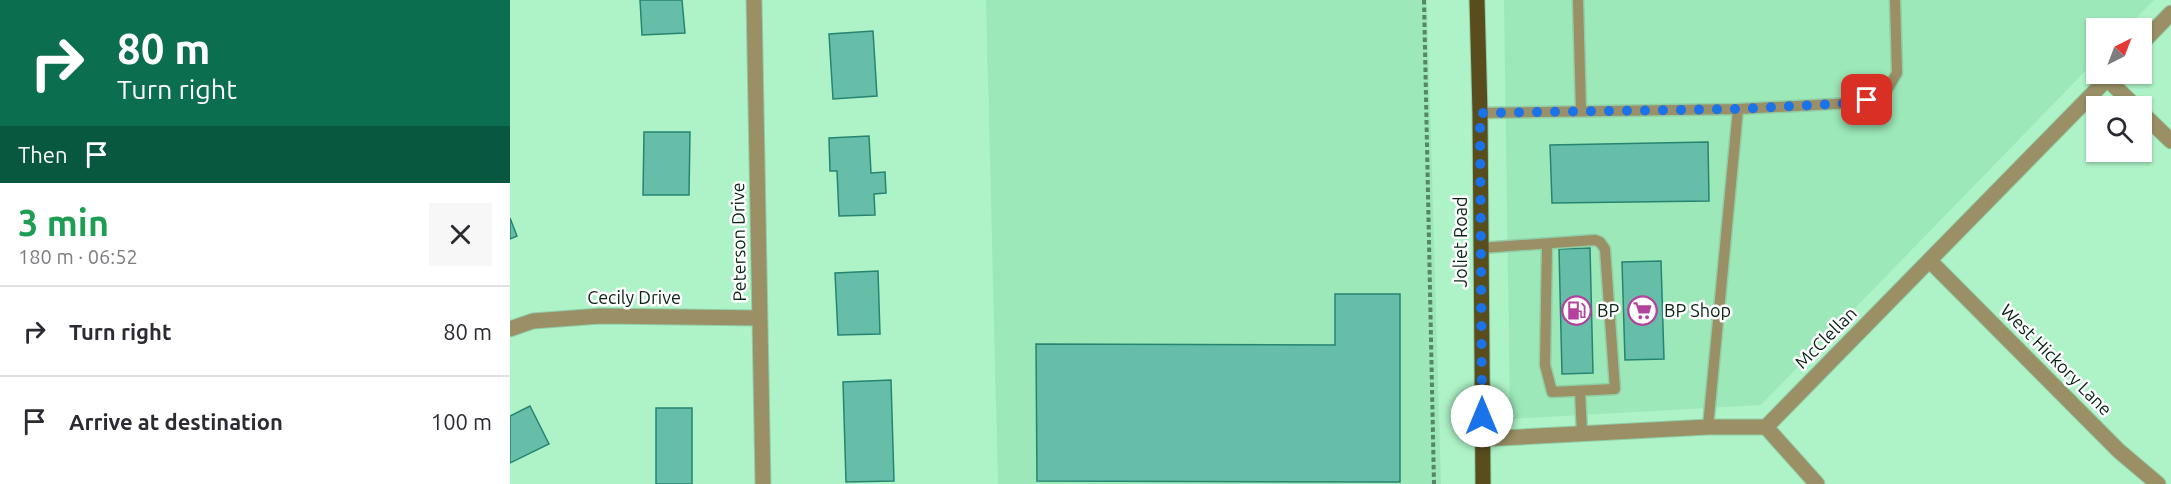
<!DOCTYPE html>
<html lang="en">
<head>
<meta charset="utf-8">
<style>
	:root { --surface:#fff; --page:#f7f7f7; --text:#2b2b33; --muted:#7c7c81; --line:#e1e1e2 }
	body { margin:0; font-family:Ubuntu,sans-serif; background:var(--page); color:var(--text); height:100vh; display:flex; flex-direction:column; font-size:22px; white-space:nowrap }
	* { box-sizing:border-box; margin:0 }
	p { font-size:20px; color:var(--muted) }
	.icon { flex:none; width:33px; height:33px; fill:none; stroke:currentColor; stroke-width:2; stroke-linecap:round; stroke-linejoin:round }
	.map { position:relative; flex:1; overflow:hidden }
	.drawer { display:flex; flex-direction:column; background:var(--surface); width:510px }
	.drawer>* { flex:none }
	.hud { background:#0b6e4f; color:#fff; overflow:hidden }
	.needle { width:39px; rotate:42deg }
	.tools { position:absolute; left:1576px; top:18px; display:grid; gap:12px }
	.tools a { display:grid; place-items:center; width:66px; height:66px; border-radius:0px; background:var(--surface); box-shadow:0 2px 4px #0004; font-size:30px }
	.pin { position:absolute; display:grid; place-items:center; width:51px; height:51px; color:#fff; margin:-26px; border-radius:12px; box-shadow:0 3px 9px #0006 }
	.me { position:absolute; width:66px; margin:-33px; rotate:0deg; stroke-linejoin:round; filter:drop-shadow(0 0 4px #0008) }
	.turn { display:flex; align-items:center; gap:21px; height:126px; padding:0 18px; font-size:27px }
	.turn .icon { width:78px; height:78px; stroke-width:2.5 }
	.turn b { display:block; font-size:42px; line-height:51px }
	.then { display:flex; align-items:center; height:57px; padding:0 18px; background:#0003; gap:12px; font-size:22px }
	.round { display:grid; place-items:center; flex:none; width:63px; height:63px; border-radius:0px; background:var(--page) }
	.summary { display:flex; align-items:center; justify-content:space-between; height:102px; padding:0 18px }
	h1 { font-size:36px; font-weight:700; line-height:45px; color:#1e9e55 }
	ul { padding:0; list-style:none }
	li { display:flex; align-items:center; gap:18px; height:90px; padding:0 18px; border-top:2px solid var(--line) }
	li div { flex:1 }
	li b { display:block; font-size:22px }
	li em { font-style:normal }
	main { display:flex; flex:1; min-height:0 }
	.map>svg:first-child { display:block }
	.built { fill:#9ce8b8 }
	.building { fill:#66bea8; stroke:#268471; stroke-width:1.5 }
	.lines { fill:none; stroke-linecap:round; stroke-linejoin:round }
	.service-casing { stroke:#90cea7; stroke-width:13 }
	.minor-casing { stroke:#90cea7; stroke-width:17 }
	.primary-casing { stroke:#90cea7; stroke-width:17 }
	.path { stroke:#568568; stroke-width:4; stroke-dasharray:4.5 3; stroke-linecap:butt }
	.service { stroke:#9a8f65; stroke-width:10 }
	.minor { stroke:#9a8f65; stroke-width:15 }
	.primary { stroke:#594d1d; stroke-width:15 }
	.route { stroke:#1a73e8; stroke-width:10; stroke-dasharray:0 18 }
	.labels { text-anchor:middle; stroke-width:5; stroke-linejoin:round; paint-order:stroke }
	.street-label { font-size:18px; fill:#082414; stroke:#fff }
	.poi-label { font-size:18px; fill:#082414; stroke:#fff; text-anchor:start }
</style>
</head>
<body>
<main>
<section class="drawer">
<div class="hud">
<div class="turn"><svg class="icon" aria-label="right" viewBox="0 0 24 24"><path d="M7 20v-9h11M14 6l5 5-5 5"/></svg><div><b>80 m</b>Turn right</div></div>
<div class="then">Then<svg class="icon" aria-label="arrive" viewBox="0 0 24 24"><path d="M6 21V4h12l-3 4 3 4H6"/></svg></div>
</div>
<div class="summary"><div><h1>3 min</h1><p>180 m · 06:52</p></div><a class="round"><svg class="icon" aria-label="close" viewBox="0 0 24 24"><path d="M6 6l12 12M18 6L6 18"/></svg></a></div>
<ul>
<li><svg class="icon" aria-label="right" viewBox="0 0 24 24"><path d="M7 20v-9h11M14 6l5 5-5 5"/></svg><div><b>Turn right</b></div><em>80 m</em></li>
<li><svg class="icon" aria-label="arrive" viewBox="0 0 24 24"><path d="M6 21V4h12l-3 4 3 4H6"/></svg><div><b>Arrive at destination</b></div><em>100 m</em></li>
</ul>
</section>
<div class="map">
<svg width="1661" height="484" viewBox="0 0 1661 484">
	<rect width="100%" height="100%" fill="#aef3c7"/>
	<path class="built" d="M476,0h441l14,484h-443z
		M994,0h650l-28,28h-29v31l-336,346 -251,14z"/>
	<path class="building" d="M130,0h42l3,33 -43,2z
		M363,31l4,65 -44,3 -4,-65z
		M134,132h46l-1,63h-46z
		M359,136l2,37 14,-1 1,21 -12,1 1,21 -36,1 -2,-45h-7l-1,-33z
		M1198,142l1,59 -157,2 -2,-58z
		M0,218l7,18 -7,3z
		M1080,248l3,125 -31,1 -3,-125z
		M1151,261l3,98 -39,1 -3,-98z
		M368,271l2,63 -42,1 -3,-62z
		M825,294h65v188l-363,-1 -1,-137 299,1z
		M381,380l3,101 -48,1 -3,-100z
		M20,406l19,38 -39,19v-47z
		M146,408h36v76h-36z"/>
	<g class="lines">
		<defs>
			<path id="service" d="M1068,0l3,111
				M970,113l258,-4 114,-6 31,-6 14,-24 -2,-73
				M971,248l114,-8 5,2 5,7 10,140 -63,3 -7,-27 2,-120
				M1070,391l2,43
				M1198,427l30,-318"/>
			<path id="minor" d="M244,0l9,484
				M1632,43l29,-30
				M1597,79l28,27
				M1632,113l29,28
				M1420,261l189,190 39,33
				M0,329l23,-8 67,-5 160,2
				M1256,427l51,57
				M972,439l226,-12h58l346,-353"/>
			<path id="primary" d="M967,0l3,113 3,371"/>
		</defs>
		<use href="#service" class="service-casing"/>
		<use href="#minor" class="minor-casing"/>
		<use href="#primary" class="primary-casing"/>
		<path class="path" d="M914,0l10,484"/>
		<use href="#service" class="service"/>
		<use href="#minor" class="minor"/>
		<use href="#primary" class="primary"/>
	</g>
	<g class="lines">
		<path class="route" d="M972,416l-2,-303 258,-4 114,-6 15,-3"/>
	</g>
	<defs>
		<symbol id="fuel-ring" viewBox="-11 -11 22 22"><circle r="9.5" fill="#fff" stroke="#b2429d" stroke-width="1.5"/><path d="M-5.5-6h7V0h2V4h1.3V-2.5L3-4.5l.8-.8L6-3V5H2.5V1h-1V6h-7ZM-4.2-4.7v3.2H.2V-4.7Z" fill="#b2429d"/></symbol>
		<symbol id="supermarket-ring" viewBox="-11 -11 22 22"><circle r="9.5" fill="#fff" stroke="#b2429d" stroke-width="1.5"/><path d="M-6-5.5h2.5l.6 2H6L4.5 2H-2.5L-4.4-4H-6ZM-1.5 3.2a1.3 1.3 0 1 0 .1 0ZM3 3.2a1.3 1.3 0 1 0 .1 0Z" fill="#b2429d"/></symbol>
	</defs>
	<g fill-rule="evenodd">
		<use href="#fuel-ring" x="1050" y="294" width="33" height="33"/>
		<use href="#supermarket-ring" x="1116" y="294" width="33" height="33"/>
	</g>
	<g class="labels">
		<g class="street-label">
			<text transform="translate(229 242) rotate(-91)" y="6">Peterson Drive</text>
			<text transform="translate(951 242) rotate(-90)" y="6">Joliet Road</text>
			<text x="124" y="304">Cecily Drive</text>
			<text transform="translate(1316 338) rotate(-45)" y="6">McClellan</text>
			<text transform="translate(1546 360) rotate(45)" y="6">West Hickory Lane</text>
		</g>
		<g class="poi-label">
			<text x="1087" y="317">BP</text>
			<text x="1154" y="317">BP Shop</text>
		</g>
	</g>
</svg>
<div class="tools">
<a><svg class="needle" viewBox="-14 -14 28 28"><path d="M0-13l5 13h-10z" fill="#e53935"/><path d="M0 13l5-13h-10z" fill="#7c7c81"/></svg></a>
<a><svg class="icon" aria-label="search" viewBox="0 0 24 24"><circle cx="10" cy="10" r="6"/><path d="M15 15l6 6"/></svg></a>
</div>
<div class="pin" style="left:1357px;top:100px;background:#d93025"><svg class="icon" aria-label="arrive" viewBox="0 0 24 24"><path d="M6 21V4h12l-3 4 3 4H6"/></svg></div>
<svg class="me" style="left:972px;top:416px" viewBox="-20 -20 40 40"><circle r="19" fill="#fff"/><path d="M0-13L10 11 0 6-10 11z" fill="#1a73e8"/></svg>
</div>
</main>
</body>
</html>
